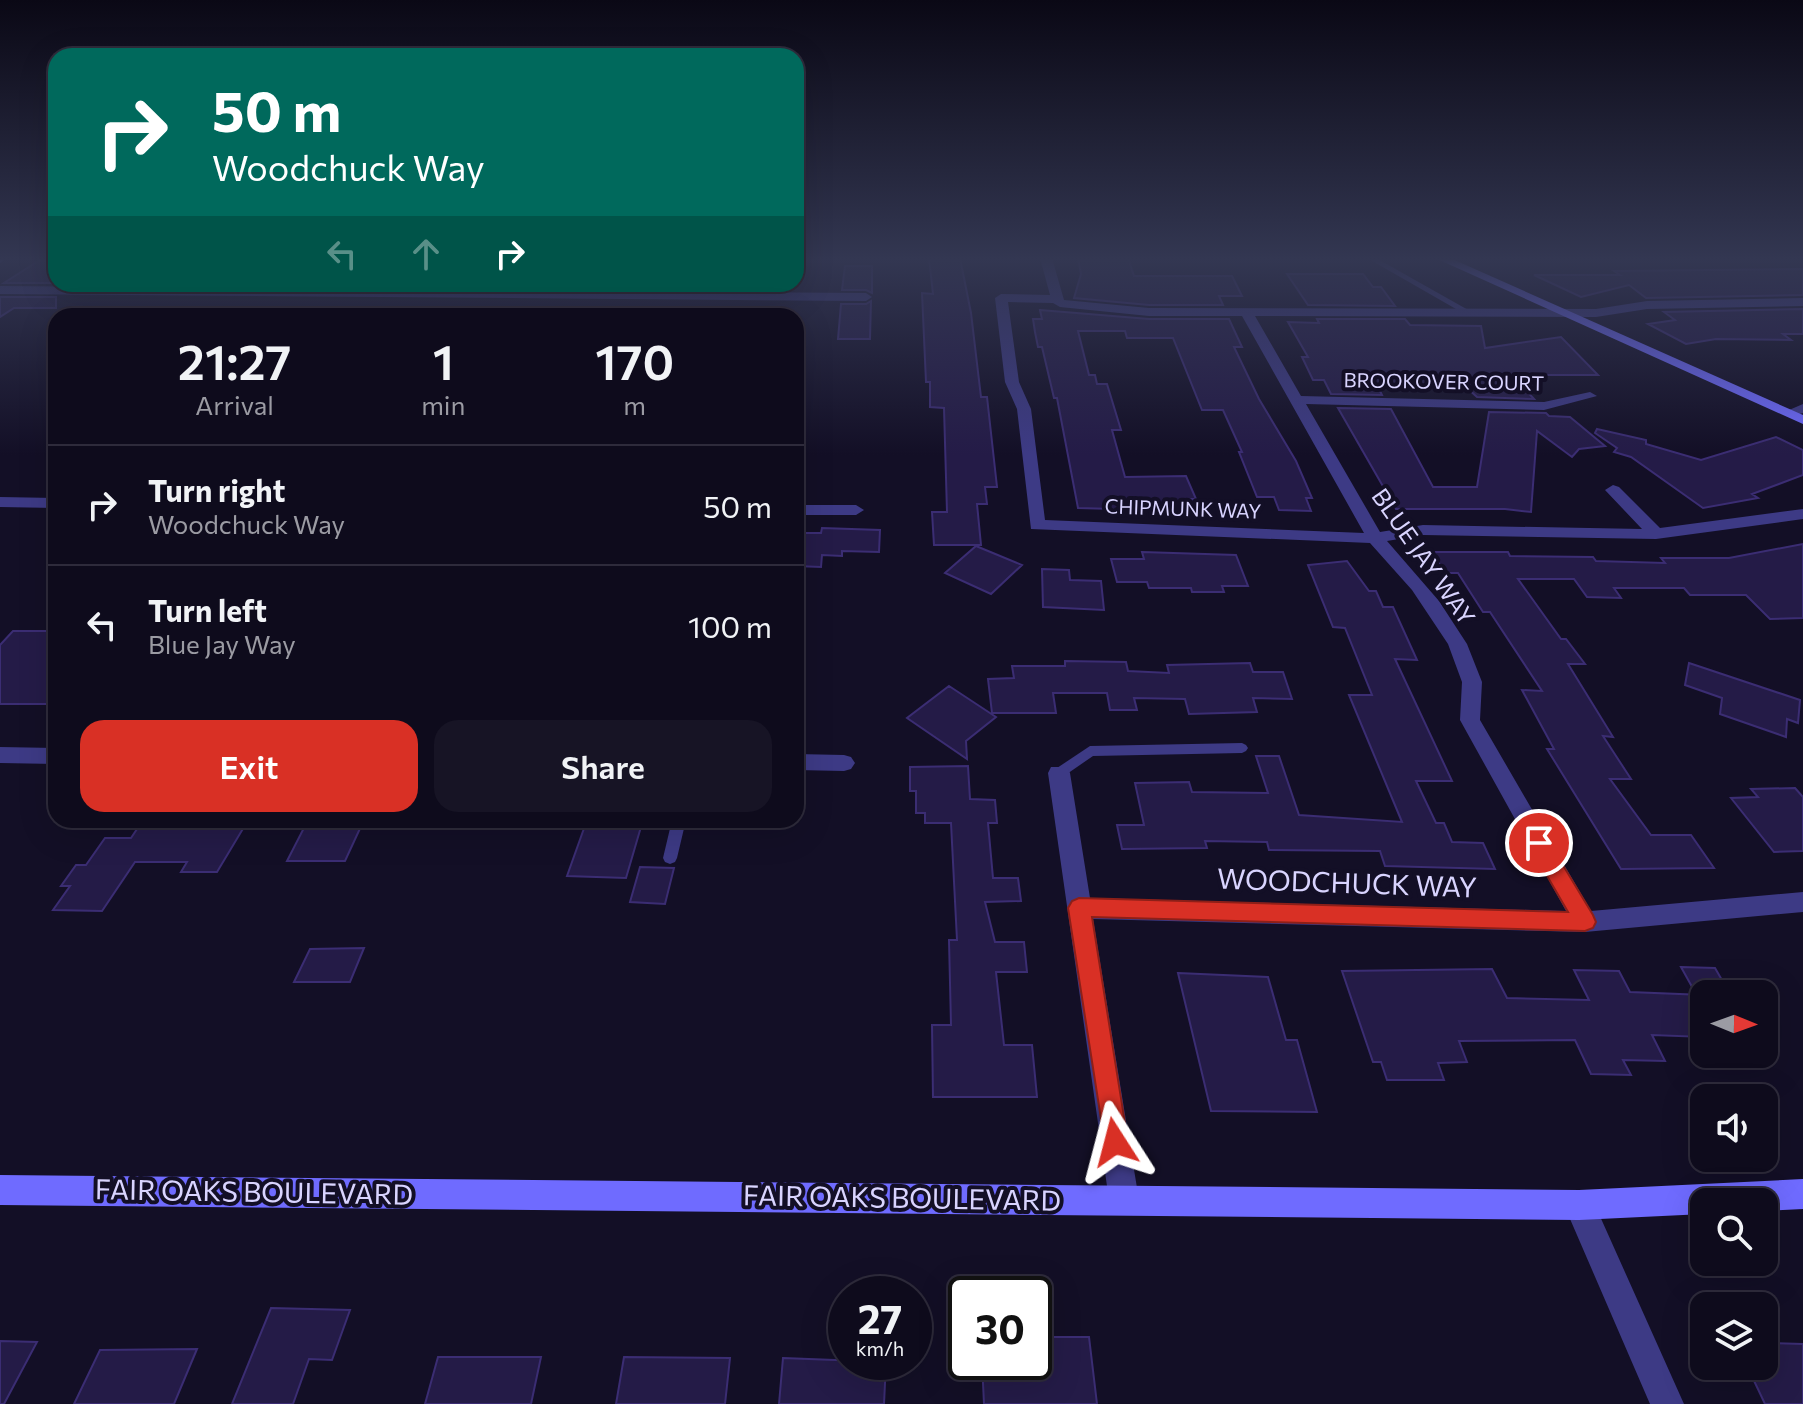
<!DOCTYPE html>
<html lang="en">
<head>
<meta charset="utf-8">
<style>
	:root { --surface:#0e0b1c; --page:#171425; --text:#f1f3f6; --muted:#9b9ba3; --line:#2e2b3b; --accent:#d93025 }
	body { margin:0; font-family:Commissioner,sans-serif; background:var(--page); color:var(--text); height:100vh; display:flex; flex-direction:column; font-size:30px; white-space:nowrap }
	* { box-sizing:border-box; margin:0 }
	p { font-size:26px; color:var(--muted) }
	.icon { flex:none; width:44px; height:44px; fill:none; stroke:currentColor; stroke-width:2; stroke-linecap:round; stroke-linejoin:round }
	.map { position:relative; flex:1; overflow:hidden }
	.details { position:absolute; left:48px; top:308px; width:756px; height:520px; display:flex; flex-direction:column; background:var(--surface); border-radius:24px; box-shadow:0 8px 32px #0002,0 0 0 2px var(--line) }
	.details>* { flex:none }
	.guide { position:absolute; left:48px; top:48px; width:756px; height:244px; border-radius:24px; box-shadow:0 8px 32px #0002,0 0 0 2px var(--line); background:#00695c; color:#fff; overflow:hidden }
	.needle { width:52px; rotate:91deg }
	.tools { position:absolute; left:1690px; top:980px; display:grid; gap:16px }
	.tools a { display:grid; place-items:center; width:88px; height:88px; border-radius:16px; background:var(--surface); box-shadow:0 8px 32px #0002,0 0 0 2px var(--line); font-size:40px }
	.speed { position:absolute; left:828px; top:1276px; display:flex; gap:16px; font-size:40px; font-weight:700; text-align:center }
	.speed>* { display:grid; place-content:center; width:104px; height:104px; border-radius:50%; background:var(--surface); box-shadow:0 8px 32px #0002,0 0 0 2px var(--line); line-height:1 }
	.speed small { font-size:20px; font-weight:400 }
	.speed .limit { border:4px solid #111; border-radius:12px; background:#fff; color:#111 }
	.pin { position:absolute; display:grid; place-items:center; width:68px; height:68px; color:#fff; margin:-34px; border:4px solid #fff; border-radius:50%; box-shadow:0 2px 8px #0007 }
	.me { position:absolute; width:88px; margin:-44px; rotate:351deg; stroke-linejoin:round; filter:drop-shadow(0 0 6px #0008) }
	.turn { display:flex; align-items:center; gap:28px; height:168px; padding:0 32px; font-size:36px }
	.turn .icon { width:104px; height:104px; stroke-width:2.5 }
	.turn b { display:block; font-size:56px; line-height:68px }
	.lanes { display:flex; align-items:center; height:76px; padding:0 32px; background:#0003; justify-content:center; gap:40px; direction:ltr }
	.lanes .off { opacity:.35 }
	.eta { display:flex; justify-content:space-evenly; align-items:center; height:136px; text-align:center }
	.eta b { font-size:48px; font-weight:600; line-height:56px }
	.primary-button { display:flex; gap:16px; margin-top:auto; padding:16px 32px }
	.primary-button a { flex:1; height:92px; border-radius:24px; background:var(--accent); color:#fff; font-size:32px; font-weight:600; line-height:92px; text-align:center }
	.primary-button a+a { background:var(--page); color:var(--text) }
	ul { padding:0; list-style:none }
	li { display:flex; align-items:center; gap:24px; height:120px; padding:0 32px; border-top:2px solid var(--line) }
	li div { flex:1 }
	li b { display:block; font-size:30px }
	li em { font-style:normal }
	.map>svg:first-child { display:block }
	.building { fill:#241b47; stroke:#3b2d73; stroke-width:2 }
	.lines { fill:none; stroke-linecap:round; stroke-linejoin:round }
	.lane { fill:#3d3a85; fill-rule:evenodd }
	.street { fill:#3d3a85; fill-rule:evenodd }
	.secondary { fill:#6f6bff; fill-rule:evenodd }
	.route { fill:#d93025; stroke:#8d1f18; stroke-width:2 }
	.labels { text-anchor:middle; stroke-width:8; stroke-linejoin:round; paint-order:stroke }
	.far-street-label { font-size:20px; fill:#d9d4ff; stroke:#130f26 }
	.street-label { font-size:24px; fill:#d9d4ff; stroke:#130f26 }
	.near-street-label { font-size:28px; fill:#d9d4ff; stroke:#130f26 }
</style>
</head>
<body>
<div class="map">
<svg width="1803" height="1404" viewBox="0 0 1803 1404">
	<rect width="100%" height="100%" fill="#130f26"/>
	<path class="building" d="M43,258h13v25h-52z
		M929,258h31l11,55 10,84h6l10,90h-12l2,17h-10l4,41h-47l-2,-33h15l-3,-104 -14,-1v-25h-4l-4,-89 11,1z
		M1078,258h50l6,18h98l10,20h-23l4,9h-74l-75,-7 7,-24z
		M845,266h27v27l-6,-3h-24z
		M1803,269v26l-157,3 -17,-13 -48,12 -47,-22h86l-6,-4z
		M1287,274h76l10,13h8l14,19 -87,-1z
		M0,297h56v11h-42l-14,9z
		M871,301l-1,38h-32l3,-35h25z
		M1803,309v25h-20l8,6 -75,-1 -30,5 -38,-20 27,-4 -11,-8z
		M1040,310l109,9h80l13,28h-8l25,52 37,62 16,37h-6l5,13 -32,-1 -5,-13h-17l-18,-45h3l-19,-42h-21l-29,-72h-46l-2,-7h-47l11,44h6l2,9h10l14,46h-9l13,47 61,-1 10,23h-5l2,6h-44l1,5 -72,-2 -21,-110h-3l-12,-51h-4l-3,-15 -2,-13h9z
		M1317,319h88l5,6 71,1 4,22 76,-11 37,38h-86l22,24 -57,-2 -11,-10h-88l4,8 -51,-1 -7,-14h-11l-11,-23h6l-20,-35 31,1z
		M1338,408l53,1 42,78h44l12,-75 57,1 3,3 21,1 35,29 -26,3 -7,8 -35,-26 -6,81 -26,-3h-109z
		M1597,429l49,11v4l55,16 75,-23 27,13v25l-51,19 6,4 -55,10 -72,-51 -17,-5 3,-4 -22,-15z
		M822,528l58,2 -1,22 -37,-1v5l-20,-1 -1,12 -25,-1v-33h25z
		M1803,544v74l-33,1 -24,-24h-56l-6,-7h-70l7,10 -34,-1 -13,-18h-56l43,60h5l19,25h-17l45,73 -10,-1 28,43h-21l41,56h40l23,33 -93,1 -74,-120h7l-32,-59 20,1 -52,-79h-7l-25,-39h-13l-13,-21h76l2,4 83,1 3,4 69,2 -4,-5h68z
		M976,546l46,19 -31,29 -46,-21z
		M1142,552l94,3 12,31h-26l2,6h-32l-1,-4h-42l-2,-6h-30l-6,-23h33z
		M1347,561l22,30h7l7,16h10l24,53 -22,-1 57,122h-36l20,42h8l8,19 31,1 12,26 -110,-3 -5,-15 -111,-1 -2,-8 -62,-1 2,7 -85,1 -5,-24h27l-9,-42 54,-1 3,10 76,1 -12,-37h23l20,59 103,7 -53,-127h23l-27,-67 -12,-1 -25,-62z
		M1042,569l27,1 1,10 31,1 3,29 -61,-3z
		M13,631h43v73h-56v-59z
		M1065,661l61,1 2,9 41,2 -2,-8 83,-2 3,9h30l9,27 -39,-1 4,14 -68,2 -4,-15 -51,-1 3,12h-27l-3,-17h-54l3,20h-64l-4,-34 26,-1 -2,-12h53z
		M1689,663l111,37 -2,23 -11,-4 -1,18 -66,-23 2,-16 -37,-13z
		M949,686l47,31 -30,24 1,18 -60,-41z
		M968,766l2,33 25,1 2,23h-9l5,55h25l3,23 -36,1 10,40h29l3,30h-31l8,73h28l5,52h-104l-1,-72h19l-2,-85h8l-6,-117h-26v-10h-9v-22h-6v-24z
		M1795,788l8,9v54l-29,1 -43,-54 27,-1 -7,-8z
		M308,820h42l13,2 -18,39h-58z
		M587,820h56l-17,58 -59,-2z
		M139,826l105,1 -27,45h-36l6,-10h-52l-33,49 -49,-1 17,-24h-9l15,-21h10l19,-27h26z
		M640,867l34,1 -9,36 -35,-2z
		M364,948l-14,34h-56l16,-33z
		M1681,967l34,1 15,26h-34z
		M1492,969l15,29 82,2 -15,-30 45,1 11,21 74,3v42l-52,-2 13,26 -42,-1 8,15 -40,-1 -16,-34 -116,1 8,21 -29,1 6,17h-57l-6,-18h-8l-31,-91z
		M1178,973l90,4 18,63h11l20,72 -106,-1z
		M271,1308l79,2 -18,50 -23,-1 -16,45h-61z
		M1034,1337h55l8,67h-113l-2,-42h52z
		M0,1341l37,1 -33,62h-4z
		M1764,1343l39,1v60h-38l-18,-38h17z
		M197,1349l-23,55h-100l26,-54z
		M438,1357h103l-10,47h-106z
		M624,1357l106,1 -5,46h-109z
		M783,1358l103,4 -2,42h-105z"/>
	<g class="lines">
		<path class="lane" d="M1367,258h9l94,53 -7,2z
			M1242,743l4,2 2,3 -2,3 -4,2 -149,3 -29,20h-10l-1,-3 1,-3 36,-24z
			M672,820h14l-9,38 -2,4 -5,2 -5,-2 -2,-4z"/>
		<path class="street" d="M1040,258h12l12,42 85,8 447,1 51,-8 156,-3v8l-156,3 -51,8 -341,-1 46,80 243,6 46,-10 7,4 -53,14 -238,-6 74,128 43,-7 219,4 -37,-39 8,-5 6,2 41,41 143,-19v10l-147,20 -233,-4 -36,6 52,60 28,43 15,38 -2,38 111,191 212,-19v20l-218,20 -492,-13 46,281 -4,11 -11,4 -11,-4 -4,-11 -61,-427 3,-6h16l3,6 20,125 476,13 -106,-191 2,-38 -14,-38 -36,-54 -42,-47 -339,-14 -14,-120 -12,-27 -10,-84 6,-4 49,1zM1008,302l45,1 7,4 89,9h93l122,217 -319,-13 -14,-111 -12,-27z
			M0,286l866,7 6,4 -6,4 -866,-7z
			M1803,404v9l-14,4 -7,-4z
			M0,497l56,1v10l-56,-1z
			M796,505h60l8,5 -8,5h-60z
			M0,747l56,1v16l-56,-1z
			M796,754l48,1 7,2 4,6 -4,6 -7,2 -48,-1z
			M1579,1190l11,4 94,210h-34l-86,-199 4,-11z"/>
		<path class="secondary" d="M0,258h7l-7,5z
			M1435,258h15l353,157v9z
			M0,1175l1579,15 224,-11v30l-39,2v-9h-60v12l-125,6 -1579,-15z"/>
	</g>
	<linearGradient id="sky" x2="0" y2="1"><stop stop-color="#0a0815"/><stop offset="0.57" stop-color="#333752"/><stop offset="1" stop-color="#333752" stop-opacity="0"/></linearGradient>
	<rect width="1803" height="455" fill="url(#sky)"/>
	<path class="route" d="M1539,834l7,3 47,78 3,7 -3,6 -8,3 -493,-14 36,225 -4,9 -9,4 -9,-4 -38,-243 4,-7 7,-3 489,14 -40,-69 3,-6z"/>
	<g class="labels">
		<g class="far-street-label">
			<text transform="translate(1444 382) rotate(1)" y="7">BROOKOVER COURT</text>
			<text transform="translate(1183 509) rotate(2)" y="7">CHIPMUNK WAY</text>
		</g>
		<g class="street-label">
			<text transform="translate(1423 557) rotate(55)" y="8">BLUE JAY WAY</text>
		</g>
		<g class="near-street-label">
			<text transform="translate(1347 883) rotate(2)" y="10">WOODCHUCK WAY</text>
			<text transform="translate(254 1192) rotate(1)" y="10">FAIR OAKS BOULEVARD</text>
			<text transform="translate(902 1198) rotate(1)" y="10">FAIR OAKS BOULEVARD</text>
		</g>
	</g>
</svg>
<div class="tools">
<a><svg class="needle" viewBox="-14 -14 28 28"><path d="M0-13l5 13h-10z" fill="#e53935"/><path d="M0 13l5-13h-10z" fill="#9b9ba3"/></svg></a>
<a><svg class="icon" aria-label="sound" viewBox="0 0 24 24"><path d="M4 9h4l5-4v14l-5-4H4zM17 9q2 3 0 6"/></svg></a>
<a><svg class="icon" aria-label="search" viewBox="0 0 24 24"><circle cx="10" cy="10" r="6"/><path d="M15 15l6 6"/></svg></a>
<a><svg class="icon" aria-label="layers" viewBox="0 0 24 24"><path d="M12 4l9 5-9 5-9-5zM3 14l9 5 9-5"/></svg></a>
</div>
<div class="speed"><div>27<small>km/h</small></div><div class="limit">30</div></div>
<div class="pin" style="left:1539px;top:843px;background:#d93025"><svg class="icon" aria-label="arrive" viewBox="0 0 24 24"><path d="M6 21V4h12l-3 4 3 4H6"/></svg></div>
<svg class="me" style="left:1115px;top:1142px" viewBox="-20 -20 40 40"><path d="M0-17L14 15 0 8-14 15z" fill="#d93025" stroke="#fff" stroke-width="4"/></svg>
<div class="guide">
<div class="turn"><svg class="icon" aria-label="right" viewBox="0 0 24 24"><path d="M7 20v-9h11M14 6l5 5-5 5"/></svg><div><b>50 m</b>Woodchuck Way</div></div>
<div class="lanes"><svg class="icon off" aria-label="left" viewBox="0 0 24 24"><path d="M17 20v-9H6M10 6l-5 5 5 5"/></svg><svg class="icon off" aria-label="ahead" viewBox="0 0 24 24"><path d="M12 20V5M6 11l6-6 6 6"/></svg><svg class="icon" aria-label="right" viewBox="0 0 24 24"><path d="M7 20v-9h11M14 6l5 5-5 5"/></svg></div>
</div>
<section class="details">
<div class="eta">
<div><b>21:27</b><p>Arrival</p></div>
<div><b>1</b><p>min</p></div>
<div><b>170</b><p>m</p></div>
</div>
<ul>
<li><svg class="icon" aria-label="right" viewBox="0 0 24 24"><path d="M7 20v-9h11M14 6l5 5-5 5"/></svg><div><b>Turn right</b><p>Woodchuck Way</p></div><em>50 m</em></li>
<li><svg class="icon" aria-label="left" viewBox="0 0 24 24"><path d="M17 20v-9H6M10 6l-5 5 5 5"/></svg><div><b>Turn left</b><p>Blue Jay Way</p></div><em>100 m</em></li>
</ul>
<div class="primary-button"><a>Exit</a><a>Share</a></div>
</section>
</div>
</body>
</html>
